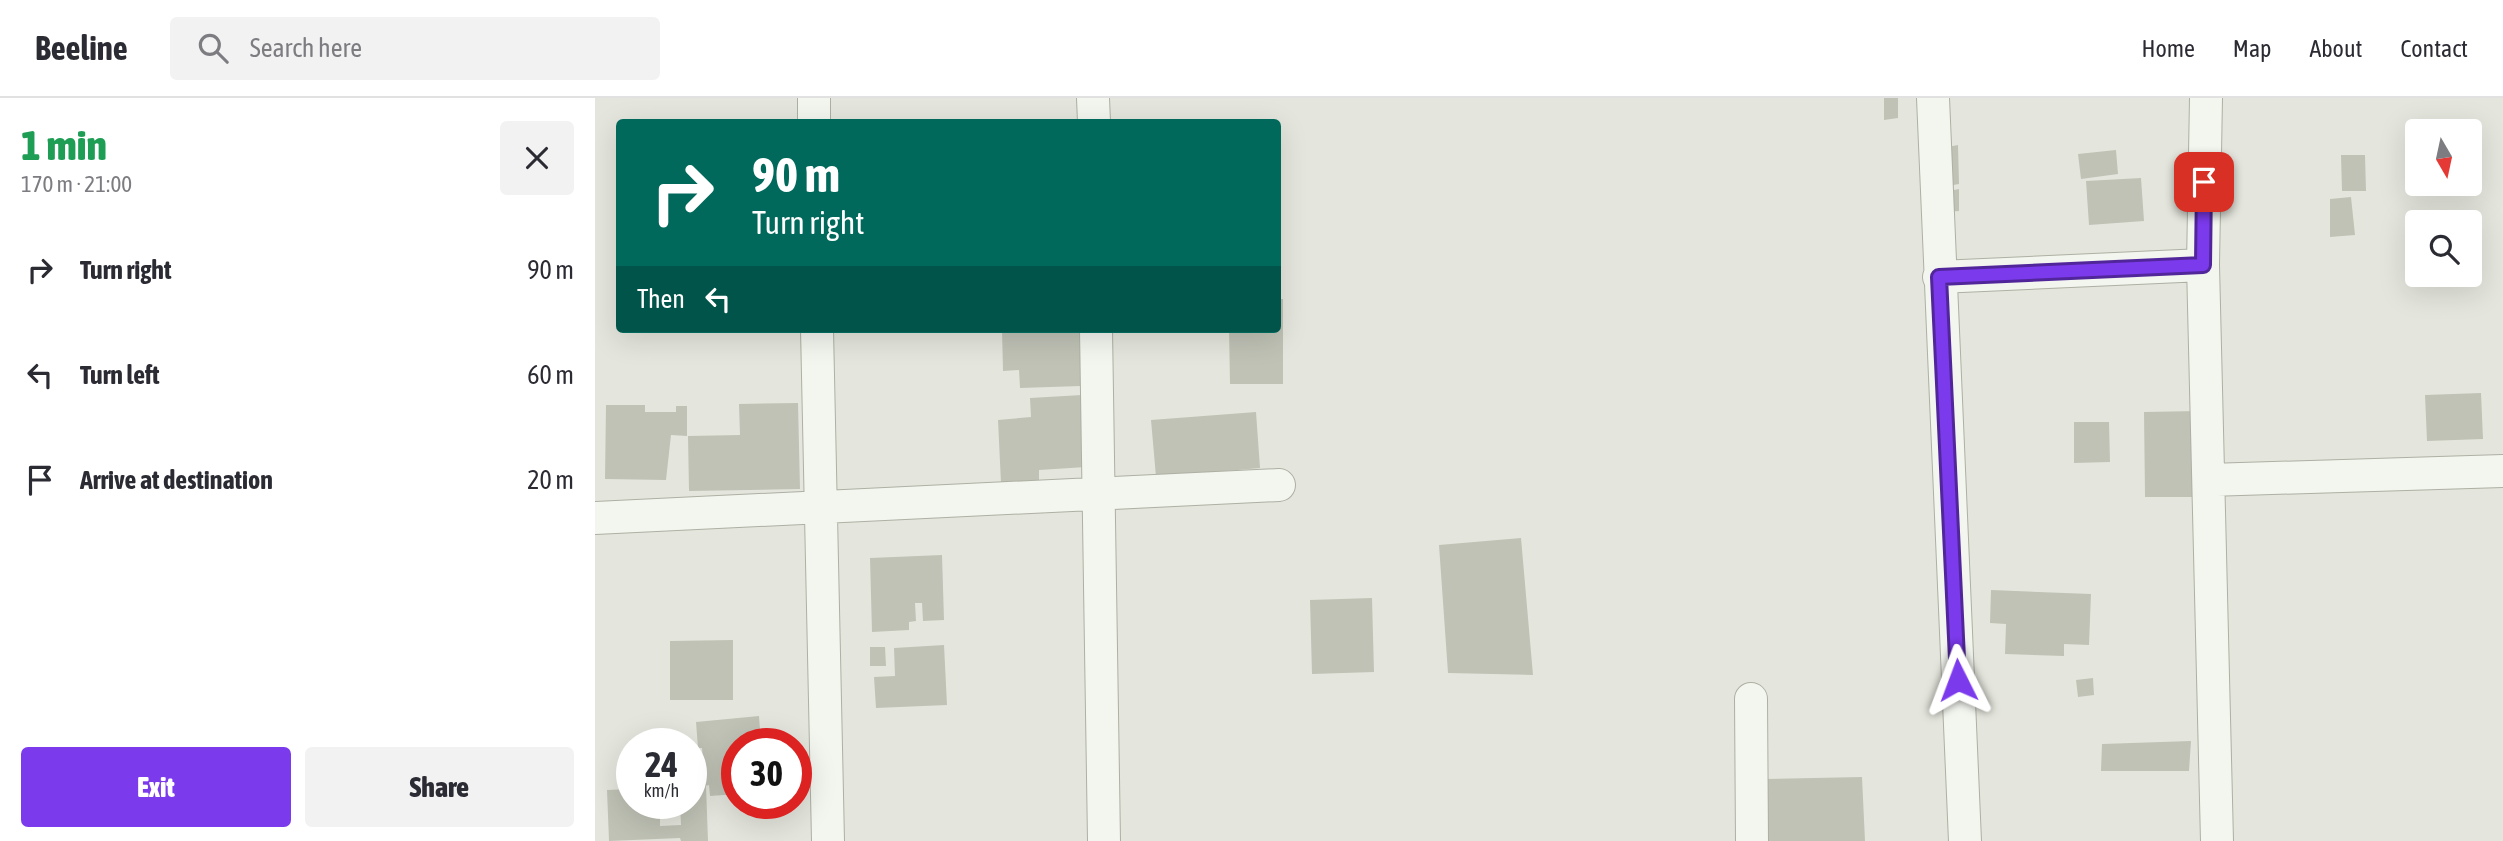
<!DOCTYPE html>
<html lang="en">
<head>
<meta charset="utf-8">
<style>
	:root { --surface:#fff; --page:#f2f2f3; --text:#2b2b33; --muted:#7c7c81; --line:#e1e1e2; --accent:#7c3aed }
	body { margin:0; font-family:"Asap Condensed",sans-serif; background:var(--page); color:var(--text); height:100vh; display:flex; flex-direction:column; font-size:26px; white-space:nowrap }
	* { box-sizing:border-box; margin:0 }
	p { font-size:23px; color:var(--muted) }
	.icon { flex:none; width:38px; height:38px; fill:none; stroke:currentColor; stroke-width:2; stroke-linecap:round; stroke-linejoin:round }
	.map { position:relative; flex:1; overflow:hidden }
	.panel { display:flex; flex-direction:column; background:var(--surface); width:595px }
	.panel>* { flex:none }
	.guide { position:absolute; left:21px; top:21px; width:665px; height:214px; border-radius:7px; box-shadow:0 7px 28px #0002; background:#00695c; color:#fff; overflow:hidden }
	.needle { width:46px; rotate:171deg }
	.fabs { position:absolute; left:1810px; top:21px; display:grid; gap:14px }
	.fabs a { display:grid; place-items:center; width:77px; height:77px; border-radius:7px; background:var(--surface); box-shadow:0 7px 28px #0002; font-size:35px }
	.speed { position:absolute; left:21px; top:630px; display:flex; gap:14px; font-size:35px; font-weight:700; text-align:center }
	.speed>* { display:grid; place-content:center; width:91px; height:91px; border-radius:50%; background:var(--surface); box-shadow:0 7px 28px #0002; line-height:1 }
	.speed small { font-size:18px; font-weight:400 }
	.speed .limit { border:10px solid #d22; background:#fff; color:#111 }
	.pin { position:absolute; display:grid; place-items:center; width:60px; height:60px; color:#fff; margin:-30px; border-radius:14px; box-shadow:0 4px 10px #0006 }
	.me { position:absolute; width:77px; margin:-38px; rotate:357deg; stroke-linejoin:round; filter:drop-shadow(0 0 5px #0008) }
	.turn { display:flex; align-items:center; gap:24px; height:147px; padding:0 21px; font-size:32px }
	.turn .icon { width:91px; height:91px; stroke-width:2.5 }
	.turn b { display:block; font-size:49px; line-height:60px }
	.then { display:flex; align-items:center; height:66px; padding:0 21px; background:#0003; gap:14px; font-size:26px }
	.round { display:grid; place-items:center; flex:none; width:74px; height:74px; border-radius:7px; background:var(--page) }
	.head { display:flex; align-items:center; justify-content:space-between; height:119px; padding:0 21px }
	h1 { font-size:42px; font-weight:800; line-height:52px; color:#1e9e55 }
	.cta { display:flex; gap:14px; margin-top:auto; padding:14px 21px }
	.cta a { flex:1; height:80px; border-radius:7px; background:var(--accent); color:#fff; font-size:28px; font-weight:800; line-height:80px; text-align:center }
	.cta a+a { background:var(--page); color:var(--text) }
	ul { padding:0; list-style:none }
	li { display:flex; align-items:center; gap:21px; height:105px; padding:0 21px }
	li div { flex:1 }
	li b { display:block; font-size:26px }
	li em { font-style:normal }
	header { display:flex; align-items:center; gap:42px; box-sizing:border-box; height:98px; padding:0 35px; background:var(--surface); border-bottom:2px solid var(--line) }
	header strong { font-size:33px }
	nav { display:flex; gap:38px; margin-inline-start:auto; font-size:24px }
	.search { width:490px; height:63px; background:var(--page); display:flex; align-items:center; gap:18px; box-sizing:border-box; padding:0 24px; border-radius:7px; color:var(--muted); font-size:26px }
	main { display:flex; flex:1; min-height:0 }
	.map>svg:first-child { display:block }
	.building { fill:#bfc2b5 }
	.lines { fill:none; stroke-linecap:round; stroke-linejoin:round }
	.minor-casing { stroke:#adb0a3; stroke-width:34 }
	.minor { stroke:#f3f5ef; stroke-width:32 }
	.route-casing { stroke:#51269a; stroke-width:18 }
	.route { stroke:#7c3aed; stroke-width:12 }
</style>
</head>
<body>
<header>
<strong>Beeline</strong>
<div class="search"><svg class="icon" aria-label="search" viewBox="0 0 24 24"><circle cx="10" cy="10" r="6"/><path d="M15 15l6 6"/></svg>Search here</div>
<nav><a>Home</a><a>Map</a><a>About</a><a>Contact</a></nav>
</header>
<main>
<section class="panel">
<div class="head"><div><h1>1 min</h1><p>170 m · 21:00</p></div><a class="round"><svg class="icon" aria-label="close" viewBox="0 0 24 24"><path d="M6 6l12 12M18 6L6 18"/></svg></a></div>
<ul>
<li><svg class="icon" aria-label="right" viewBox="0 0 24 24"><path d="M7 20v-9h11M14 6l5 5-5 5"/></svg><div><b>Turn right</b></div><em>90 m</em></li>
<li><svg class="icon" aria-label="left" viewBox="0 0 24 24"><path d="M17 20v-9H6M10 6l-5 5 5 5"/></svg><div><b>Turn left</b></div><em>60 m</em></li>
<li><svg class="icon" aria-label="arrive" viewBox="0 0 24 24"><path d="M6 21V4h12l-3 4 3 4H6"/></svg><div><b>Arrive at destination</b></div><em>20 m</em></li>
</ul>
<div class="cta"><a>Exit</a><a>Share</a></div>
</section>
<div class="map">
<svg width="1908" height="743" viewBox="0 0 1908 743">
	<rect width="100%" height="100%" fill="#e4e6dd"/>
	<path class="building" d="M1289,0h14v20l-14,2z
		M1363,47l1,39 -17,3v-39z
		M1521,52l2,24 -37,5 -3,-25z
		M1746,57h24l1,36h-24z
		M1546,80l3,43 -55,4 -3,-44z
		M1364,91v22l-14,1 -1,-20z
		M1756,99l4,38 -25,2v-38z
		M682,201h6v85h-53l-1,-55h48z
		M407,231h77l2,57 -61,2 -1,-18 -16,1z
		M1886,295l2,46 -56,2 -2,-46z
		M487,297l4,72 -47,3v10l-38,3 -3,-63 33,-3 -1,-19z
		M203,305l2,86 -111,2 -1,-55 52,-1 -1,-31z
		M11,307h39v7h31v-6h11v30l-16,-1 -5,45 -61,-1z
		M1604,313l1,86h-55l-1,-85z
		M661,314l4,56 -104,9 -5,-57z
		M1479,324h35l1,40 -36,1z
		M926,440l12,137 -85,-2 -9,-128z
		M347,457l2,65 -21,1 -1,-18h-7l1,18 -7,1v8l-37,2 -2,-74z
		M1396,492l100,4 -2,51 -25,-1v12l-59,-2 1,-30 -16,-1z
		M777,500l2,74 -62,2 -2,-74z
		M138,542v60h-63v-59z
		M349,547l3,60 -71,3 -2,-31 21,-1 -1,-28z
		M275,549h15l1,19h-16z
		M1498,580l1,17 -16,2 -2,-17z
		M164,618l2,28h-24v50l-27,2 -1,-11 -4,1 -3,-38h-4l-2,-26z
		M1596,643l-2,30h-88l1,-27z
		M1267,679l3,64h-97l-2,-62z
		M111,688l2,55h-27l-1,-3 -71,3 -2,-51 25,-1v14h28v23l21,-1 -1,-22h11v-16z"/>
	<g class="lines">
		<defs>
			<path id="minor" d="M219,0v24
				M498,0l1,24
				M1338,0l32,743
				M1611,0l-3,167 14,576
				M1344,179l264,-12
				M222,231l11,512
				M501,231l8,512
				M1614,382l294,-9
				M0,420l684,-33
				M1156,601l1,142"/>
		</defs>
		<use href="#minor" class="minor-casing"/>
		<use href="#minor" class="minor"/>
	</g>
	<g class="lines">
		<defs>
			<path id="route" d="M1363,582l-19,-403 264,-12 1,-83"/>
		</defs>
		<use href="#route" class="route-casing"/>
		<use href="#route" class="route"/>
	</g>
</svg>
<div class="fabs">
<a><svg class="needle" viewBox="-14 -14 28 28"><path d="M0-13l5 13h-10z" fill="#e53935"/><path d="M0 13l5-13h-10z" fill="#7c7c81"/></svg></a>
<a><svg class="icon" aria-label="search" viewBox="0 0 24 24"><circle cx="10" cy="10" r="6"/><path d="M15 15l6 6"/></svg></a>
</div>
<div class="speed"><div>24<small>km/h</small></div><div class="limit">30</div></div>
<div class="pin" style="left:1609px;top:84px;background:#d93025"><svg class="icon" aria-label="arrive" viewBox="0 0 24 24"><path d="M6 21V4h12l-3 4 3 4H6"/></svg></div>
<svg class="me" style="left:1363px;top:582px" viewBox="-20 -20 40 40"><path d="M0-17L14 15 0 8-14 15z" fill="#7c3aed" stroke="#fff" stroke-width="4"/></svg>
<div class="guide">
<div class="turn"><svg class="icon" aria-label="right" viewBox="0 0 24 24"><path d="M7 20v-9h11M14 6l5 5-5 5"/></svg><div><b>90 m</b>Turn right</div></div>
<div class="then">Then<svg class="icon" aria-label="left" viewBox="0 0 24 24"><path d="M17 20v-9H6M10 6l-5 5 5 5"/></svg></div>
</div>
</div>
</main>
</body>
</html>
